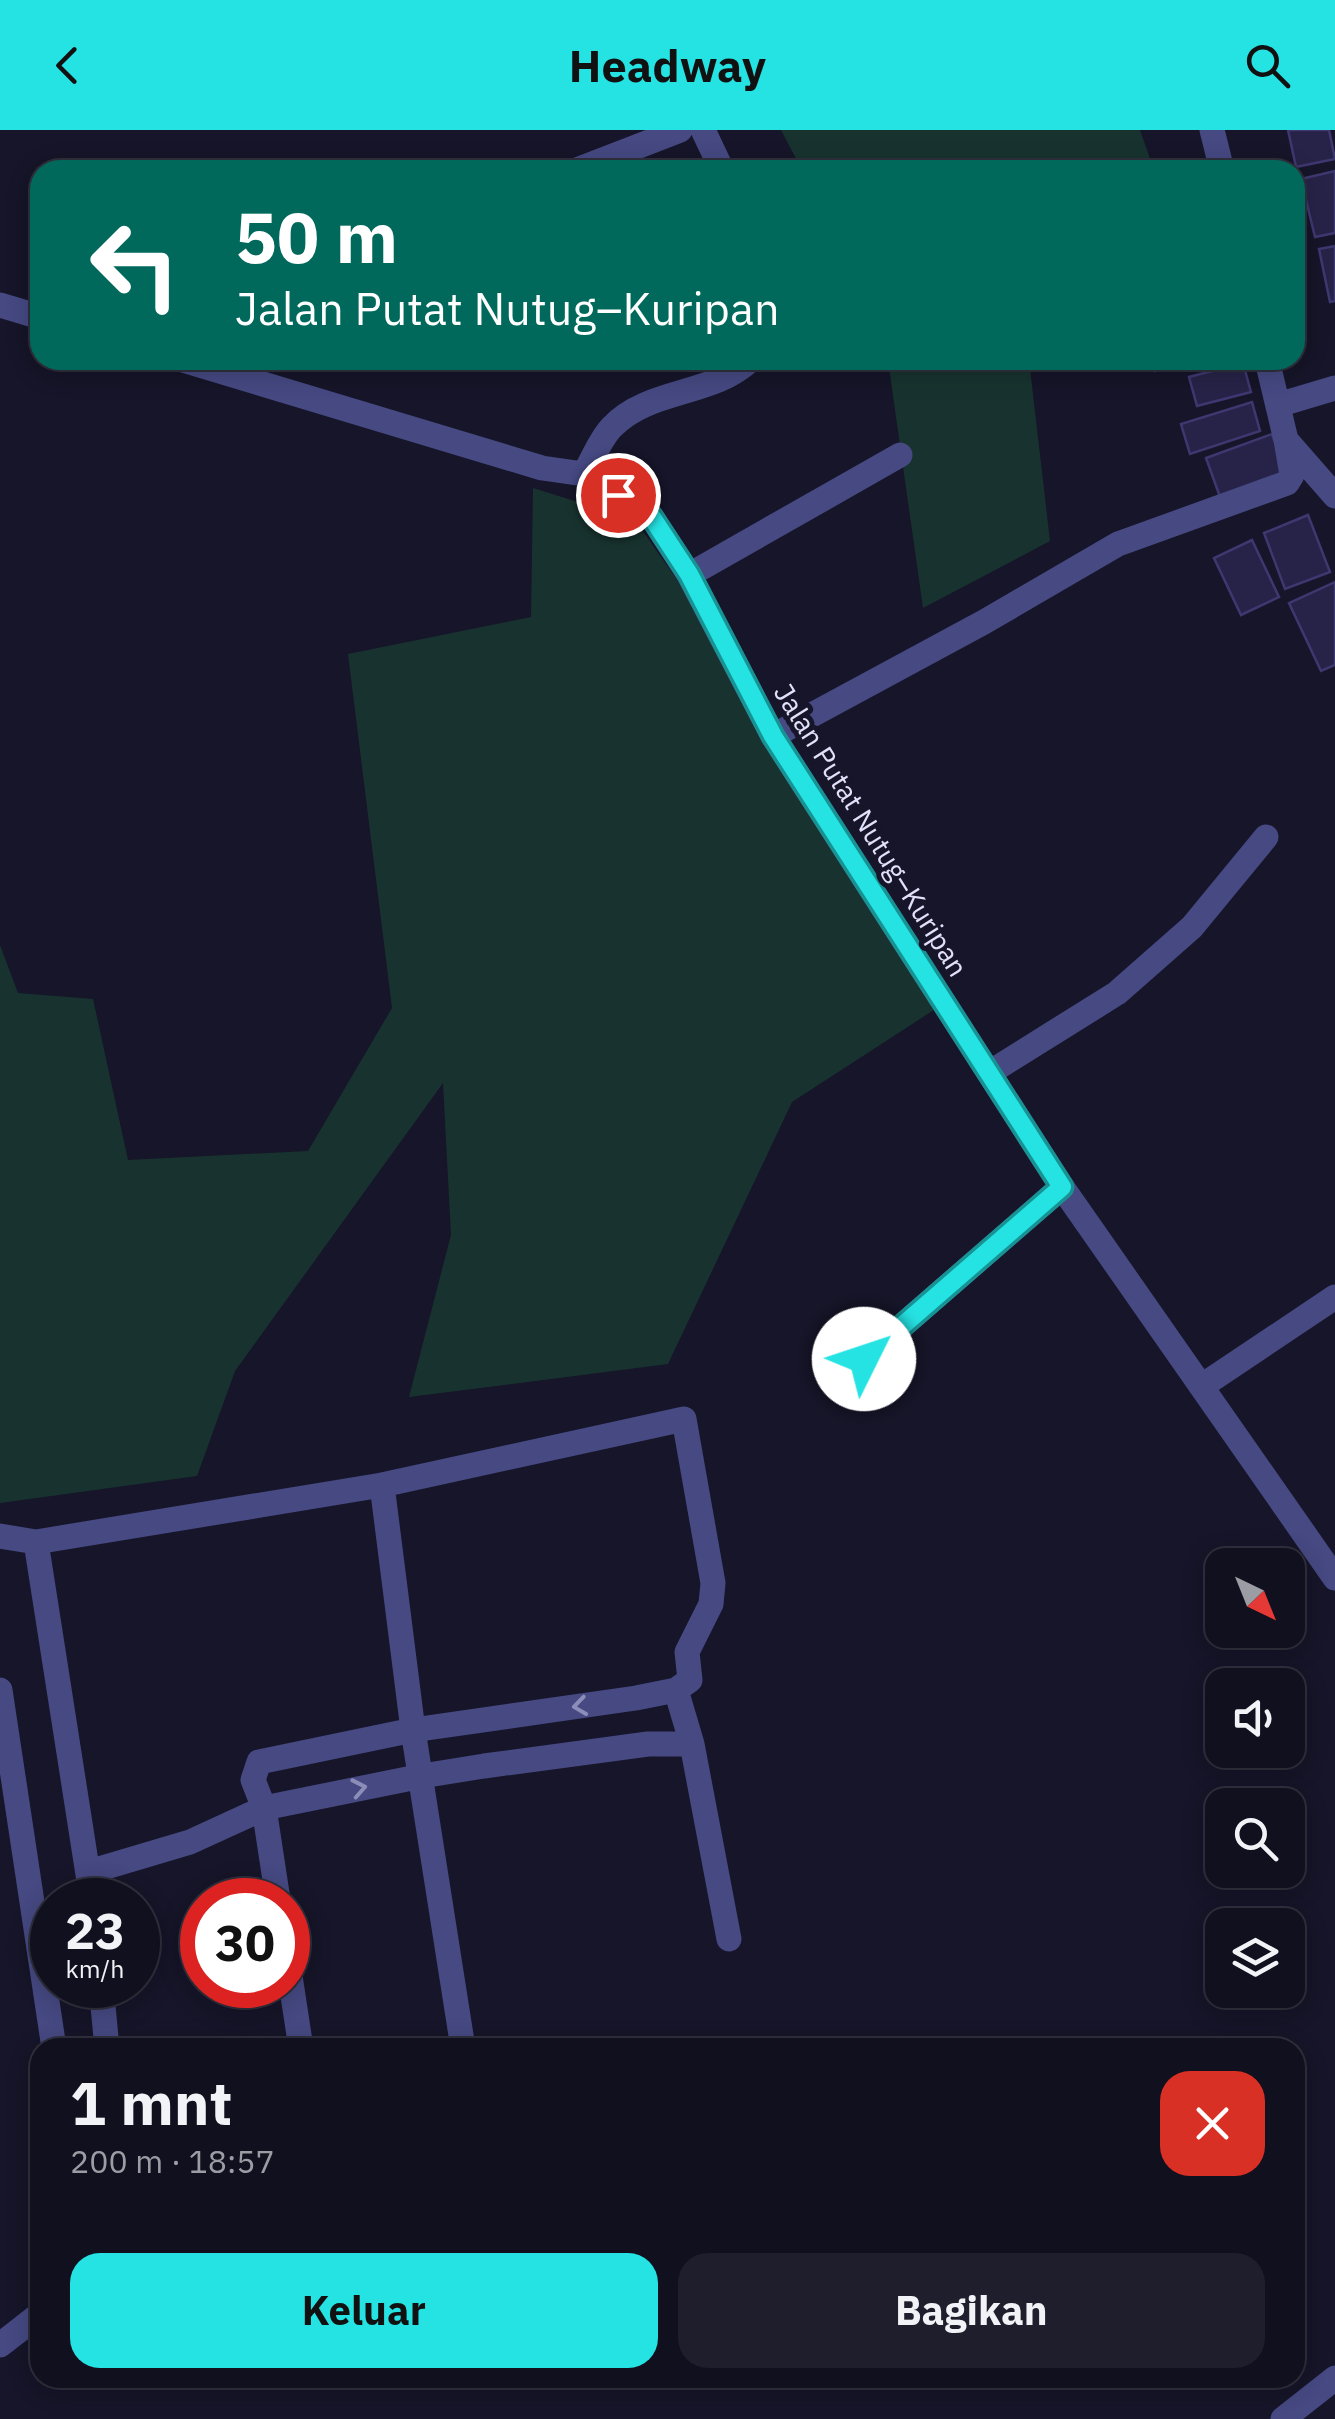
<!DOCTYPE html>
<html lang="id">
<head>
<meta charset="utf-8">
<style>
	:root { --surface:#10101f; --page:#1e1e2c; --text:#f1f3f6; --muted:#9c9da4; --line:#30303d; --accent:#25e2e3 }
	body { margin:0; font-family:"IBM Plex Sans",sans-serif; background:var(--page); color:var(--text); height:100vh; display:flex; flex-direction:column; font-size:38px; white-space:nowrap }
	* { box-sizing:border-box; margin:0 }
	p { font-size:32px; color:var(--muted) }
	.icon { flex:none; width:55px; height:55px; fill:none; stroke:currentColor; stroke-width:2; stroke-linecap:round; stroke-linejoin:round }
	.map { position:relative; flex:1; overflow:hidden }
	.drawer { position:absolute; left:30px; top:1908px; width:1275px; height:350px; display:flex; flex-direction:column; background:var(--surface); border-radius:30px; box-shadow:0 5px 25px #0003,0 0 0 2px var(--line) }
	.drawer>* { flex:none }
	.guide { position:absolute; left:30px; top:30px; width:1275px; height:210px; border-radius:30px; box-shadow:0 5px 25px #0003,0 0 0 2px var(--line); background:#00695c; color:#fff; overflow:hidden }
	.needle { width:65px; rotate:137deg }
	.buttons { position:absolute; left:1205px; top:1418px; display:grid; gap:20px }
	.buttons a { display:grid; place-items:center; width:100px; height:100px; border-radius:20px; background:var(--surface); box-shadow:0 5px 25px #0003,0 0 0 2px var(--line); font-size:50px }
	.speed { position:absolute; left:30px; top:1748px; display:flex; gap:20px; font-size:50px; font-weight:700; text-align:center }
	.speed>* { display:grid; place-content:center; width:130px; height:130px; border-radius:50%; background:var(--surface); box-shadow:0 5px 25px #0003,0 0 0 2px var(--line); line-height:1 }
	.speed small { font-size:25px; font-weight:400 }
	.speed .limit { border:15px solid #d22; background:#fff; color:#111 }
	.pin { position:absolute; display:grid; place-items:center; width:85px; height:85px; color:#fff; margin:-42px; border:5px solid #fff; border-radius:50%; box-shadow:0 2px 10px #0007 }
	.me { position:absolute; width:110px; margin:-55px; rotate:49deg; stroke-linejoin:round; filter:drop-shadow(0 0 8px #0008) }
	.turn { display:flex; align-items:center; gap:35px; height:210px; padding:0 40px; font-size:45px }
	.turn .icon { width:130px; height:130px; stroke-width:2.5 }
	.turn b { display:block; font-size:70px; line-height:85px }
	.round { display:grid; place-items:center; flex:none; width:105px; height:105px; border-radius:30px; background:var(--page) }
	.headline { display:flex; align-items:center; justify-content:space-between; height:170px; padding:0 40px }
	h1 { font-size:60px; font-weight:700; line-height:75px }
	.primary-button { display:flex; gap:20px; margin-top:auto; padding:20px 40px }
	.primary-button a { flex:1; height:115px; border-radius:30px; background:var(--accent); color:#111; font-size:40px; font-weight:700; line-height:115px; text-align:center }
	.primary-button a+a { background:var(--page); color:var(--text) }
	header { display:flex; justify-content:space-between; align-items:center; height:130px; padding:0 40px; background:var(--accent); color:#111; font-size:45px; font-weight:700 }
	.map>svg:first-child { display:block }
	.green { fill:#18332f }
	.building { fill:#272348; stroke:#3e3871; stroke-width:2.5 }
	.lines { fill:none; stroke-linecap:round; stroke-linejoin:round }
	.minor { stroke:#464982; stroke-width:25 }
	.oneway { stroke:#8c8db8 }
	.route-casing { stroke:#189394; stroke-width:25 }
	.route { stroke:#25e2e3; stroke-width:18 }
	.labels { text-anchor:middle; stroke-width:10; stroke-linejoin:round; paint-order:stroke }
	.street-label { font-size:28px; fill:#e1e1fb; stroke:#161529 }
</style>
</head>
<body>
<header><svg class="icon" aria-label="back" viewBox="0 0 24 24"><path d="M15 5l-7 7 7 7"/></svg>Headway<svg class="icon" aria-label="search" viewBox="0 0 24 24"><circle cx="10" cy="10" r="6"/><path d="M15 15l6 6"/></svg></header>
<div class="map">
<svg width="1335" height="2289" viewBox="0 0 1335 2289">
	<rect width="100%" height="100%" fill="#161529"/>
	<path class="green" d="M781,0h359l14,40h-352z
		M888,230h141l21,181 -127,67z
		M533,358l102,32 135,192 170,294 -148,96 -124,262 -259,33 42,-162 -8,-152 -208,288 -38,105 -197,27v-558l18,48 75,6 35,161 180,-9 84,-143 -44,-354 183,-37z"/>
	<path class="building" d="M1288,0h41l6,29 -39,8z
		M1335,41v62l-20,4 -14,-58z
		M1335,116v55l-5,1 -11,-53z
		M1153,230h29l1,5 -28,6z
		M1243,233l8,29 -54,14 -8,-29z
		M1252,272l8,29 -70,23 -9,-30z
		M1272,304l14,39 -66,24 -14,-39z
		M1308,385l22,57 -45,17 -21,-56z
		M1252,410l27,57 -38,18 -27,-57z
		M1335,452v83l-14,6 -32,-68z"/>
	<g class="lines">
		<path class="minor" d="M703,0l19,40
			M1212,0l10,40
			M577,40l103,-40
			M0,175l40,12
			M183,230l359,108 42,6 67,42 38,59 84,161 289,451 273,391
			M1278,275l57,-17
			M1286,310l49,56
			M584,344c9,-15 16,-35 28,-47 37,-39 101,-31 138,-67
			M689,445l211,-120
			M773,606l211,-114 134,-78 169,-61 5,-8 -6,-35 -19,-80
			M989,943l128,-80 75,-66 74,-90
			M864,1229l198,-172
			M1202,1256l133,-89
			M382,1355l31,245 50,318
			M0,1406l36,6 346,-57 302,-66 29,164 -2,21 -24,48 3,28 -14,10 -40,8 -223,32 -154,32 -6,18 11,28 14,92
			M36,1412l56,358
			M0,1560l54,358
			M676,1560l16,54 37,195
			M89,1742l101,-30 74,-34 158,-32 62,-10 164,-22h44
			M288,1833l13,85
			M101,1855l6,63
			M0,2215l40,-31
			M1283,2289l52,-41"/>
	</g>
	<defs><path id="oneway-chevron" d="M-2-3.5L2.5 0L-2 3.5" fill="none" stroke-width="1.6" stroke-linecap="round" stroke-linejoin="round" transform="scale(2.5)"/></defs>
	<g class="oneway">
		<use href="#oneway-chevron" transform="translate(580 1576) rotate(172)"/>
		<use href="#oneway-chevron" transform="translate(359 1658) rotate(-11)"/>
	</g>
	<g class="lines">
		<defs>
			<path id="route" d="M618,365l33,21 38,58 84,162 289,451 -198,172"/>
		</defs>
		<use href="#route" class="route-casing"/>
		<use href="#route" class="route"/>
	</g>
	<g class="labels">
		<g class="street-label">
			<text transform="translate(871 700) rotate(58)" y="10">Jalan Putat Nutug–Kuripan</text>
		</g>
	</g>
</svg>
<div class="buttons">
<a><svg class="needle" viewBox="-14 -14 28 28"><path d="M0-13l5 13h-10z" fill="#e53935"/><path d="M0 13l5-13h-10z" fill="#9c9da4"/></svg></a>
<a><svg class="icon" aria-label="sound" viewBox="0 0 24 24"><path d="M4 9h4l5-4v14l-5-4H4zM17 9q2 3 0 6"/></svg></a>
<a><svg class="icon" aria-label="search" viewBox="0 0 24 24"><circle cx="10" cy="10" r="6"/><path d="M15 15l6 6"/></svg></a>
<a><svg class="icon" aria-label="layers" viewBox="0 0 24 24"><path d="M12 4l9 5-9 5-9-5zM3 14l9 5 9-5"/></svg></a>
</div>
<div class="speed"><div>23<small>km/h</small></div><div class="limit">30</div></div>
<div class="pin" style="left:618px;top:365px;background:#d93025"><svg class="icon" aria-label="arrive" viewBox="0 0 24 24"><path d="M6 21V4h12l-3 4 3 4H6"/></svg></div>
<svg class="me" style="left:864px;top:1229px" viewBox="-20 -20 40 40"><circle r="19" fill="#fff"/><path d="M0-13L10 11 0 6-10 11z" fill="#25e2e3"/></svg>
<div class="guide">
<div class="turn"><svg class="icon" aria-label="left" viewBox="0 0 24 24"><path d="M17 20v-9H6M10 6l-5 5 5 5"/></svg><div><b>50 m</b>Jalan Putat Nutug–Kuripan</div></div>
</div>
<section class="drawer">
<div class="headline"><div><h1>1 mnt</h1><p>200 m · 18:57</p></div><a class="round" style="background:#d93025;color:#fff"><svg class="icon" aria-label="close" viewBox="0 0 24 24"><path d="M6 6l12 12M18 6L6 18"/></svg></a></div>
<div class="primary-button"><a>Keluar</a><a>Bagikan</a></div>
</section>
</div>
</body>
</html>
